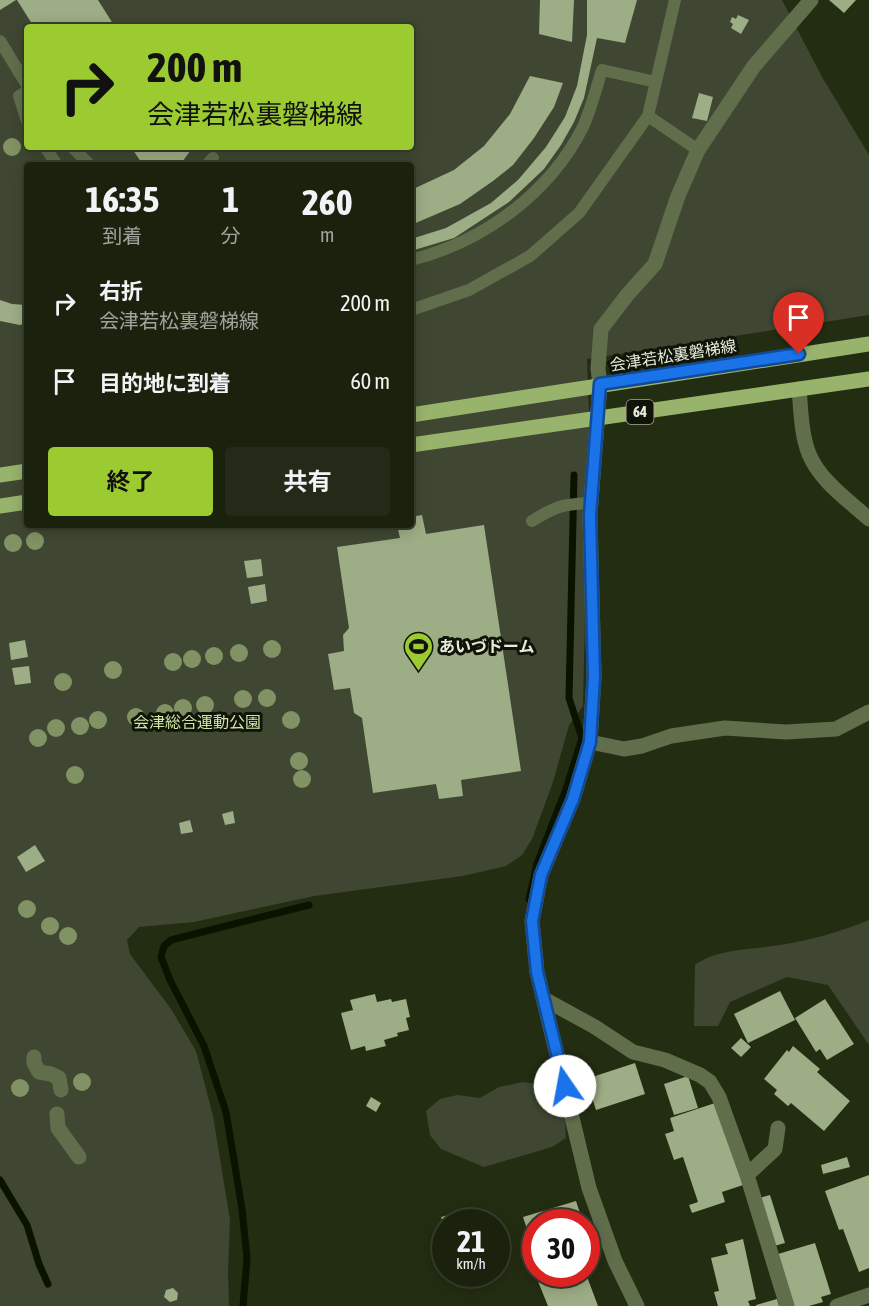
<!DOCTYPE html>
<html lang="ja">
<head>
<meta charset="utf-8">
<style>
	:root { --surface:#1a220e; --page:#232a17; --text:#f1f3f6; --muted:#9fa49e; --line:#383f2e; --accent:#9cca31 }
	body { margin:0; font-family:"Asap Condensed","Noto Sans JP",sans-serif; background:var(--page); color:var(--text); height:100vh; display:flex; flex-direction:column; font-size:22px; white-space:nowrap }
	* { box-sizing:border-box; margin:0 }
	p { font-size:20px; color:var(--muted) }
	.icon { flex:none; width:33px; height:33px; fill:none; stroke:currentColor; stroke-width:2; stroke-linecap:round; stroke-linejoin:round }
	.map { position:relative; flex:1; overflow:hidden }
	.panel { position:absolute; left:24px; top:162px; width:390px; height:366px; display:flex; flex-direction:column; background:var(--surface); border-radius:6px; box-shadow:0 3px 15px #0003,0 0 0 2px var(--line) }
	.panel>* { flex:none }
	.hud { position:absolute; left:24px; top:24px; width:390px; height:126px; border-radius:6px; box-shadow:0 3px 15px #0003,0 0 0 2px var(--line); background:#9cca31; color:#111; overflow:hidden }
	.speed { position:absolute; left:432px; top:1209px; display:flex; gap:12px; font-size:30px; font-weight:700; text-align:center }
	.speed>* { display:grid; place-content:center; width:78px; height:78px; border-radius:50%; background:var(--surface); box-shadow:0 3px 15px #0003,0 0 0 2px var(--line); line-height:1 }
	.speed small { font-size:15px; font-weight:400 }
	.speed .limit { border:9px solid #d22; background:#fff; color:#111 }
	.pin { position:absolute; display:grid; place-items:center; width:51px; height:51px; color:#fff; margin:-62px -26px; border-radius:50% 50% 50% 0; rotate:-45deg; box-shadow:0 0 6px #0007 }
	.pin .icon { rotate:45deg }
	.me { position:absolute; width:66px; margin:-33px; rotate:348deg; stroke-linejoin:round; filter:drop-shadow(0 0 4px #0008) }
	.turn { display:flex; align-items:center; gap:21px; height:126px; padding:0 24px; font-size:27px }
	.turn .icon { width:78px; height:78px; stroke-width:2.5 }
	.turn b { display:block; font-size:42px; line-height:51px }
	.eta { display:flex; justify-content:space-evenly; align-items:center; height:102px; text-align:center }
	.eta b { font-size:36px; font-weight:700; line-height:42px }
	.action { display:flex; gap:12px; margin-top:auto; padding:12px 24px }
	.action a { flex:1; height:69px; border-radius:6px; background:var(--accent); color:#111; font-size:24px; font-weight:700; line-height:69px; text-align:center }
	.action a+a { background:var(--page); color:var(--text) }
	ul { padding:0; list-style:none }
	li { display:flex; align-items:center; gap:18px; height:78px; padding:0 24px }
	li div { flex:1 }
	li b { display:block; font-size:22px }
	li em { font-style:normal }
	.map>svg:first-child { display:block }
	.green { fill:#3f4732; fill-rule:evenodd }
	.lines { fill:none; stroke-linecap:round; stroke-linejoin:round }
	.stream { stroke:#0a1200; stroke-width:7 }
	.building { fill:#9dad85 }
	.service { stroke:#616e4c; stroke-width:12 }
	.pedestrian { stroke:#616e4c; stroke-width:15 }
	.minor { stroke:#616e4c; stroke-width:15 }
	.primary { stroke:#98b36b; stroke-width:15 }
	.tree { fill:#819364 }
	.route-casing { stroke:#114b97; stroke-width:15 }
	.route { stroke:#1a73e8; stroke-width:10 }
	.labels { text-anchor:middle; stroke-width:6; stroke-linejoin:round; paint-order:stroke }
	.shield { fill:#0f1308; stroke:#a4ab9c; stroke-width:1.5 }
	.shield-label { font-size:15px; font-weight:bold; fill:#e4ecdb }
	.street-label { font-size:16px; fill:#e4ecdb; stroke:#0f1308 }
	.poi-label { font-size:16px; font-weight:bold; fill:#e4ecdb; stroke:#0f1308; text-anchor:start }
	.park-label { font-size:16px; fill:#cee7a7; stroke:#0f1308 }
</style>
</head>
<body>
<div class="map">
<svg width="869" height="1306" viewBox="0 0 869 1306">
	<rect width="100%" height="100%" fill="#232d12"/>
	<path class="green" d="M0,0h782l40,77 47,78v160l-282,44 4,105 -4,59 -4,183 -14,19 -16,57 -21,57 -10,16 -16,11 -43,10 -149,20 -120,26 -55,5 -12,13 3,14 41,55 25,42 17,65 17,104 -2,52 1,34h-229zM27,27h384v120h-384zM27,165h384v360h-384z
		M869,920v125l-41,-60 -41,-8 -57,25 -12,24h-24l1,-61c23,-17 57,-15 85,-20 31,-5 60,-13 89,-25z
		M523,1082l29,4c13,14 13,33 14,52l-14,9 -68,20 -43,-18 -11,-14 -4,-24 14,-12 17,-4 23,3 19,-11z"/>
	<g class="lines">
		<path class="stream" d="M529,899l8,-35 29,-75 16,-51 -13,-40 5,-223
			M0,1180l27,45 12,39 9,20
			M243,1306l4,-48 -5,-49 -16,-97 -22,-66 -34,-66 -9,-23 3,-11 7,-6 138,-35"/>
	</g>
	<path class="building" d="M0,0h16l-16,10z
		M17,0h81l17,27h-81z
		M540,0h34l-2,42 -33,-8z
		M587,0h50l-12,43 -28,-5 -13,60 -10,24 -13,23 -17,24 -35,33 -55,36 -43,13v-12l35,-11 45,-25 27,-23 28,-33 19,-30 12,-31 10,-51z
		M829,0h27l-12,13z
		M738,15l11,5 -8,14 -10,-6 2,-4 -3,-2 2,-5 4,2z
		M530,76l33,7 -9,24 -20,31 -21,27 -20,16 -33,23 -49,21v-35l43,-20 30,-24 26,-32z
		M699,93l14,4 -6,24 -15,-3z
		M131,147h62l-13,18h-37z
		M0,300l12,4 15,1v18l-7,2 -20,-4z
		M422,515l4,19 58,-9 37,246 -60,9 2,16 -24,3 -3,-15 -63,9 -11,-75 -8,-5 -4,-25 -16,2 -6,-36 16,-3 -1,-16 6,-7 -12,-81 63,-9 -3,-13h14v-8z
		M261,559l2,17 -16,2 -3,-17z
		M265,584l2,17 -16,3 -3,-17z
		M25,640l3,17 -17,3 -2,-17z
		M29,666l2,17 -16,2 -3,-17z
		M233,811l2,12 -10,2 -3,-11z
		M190,820l3,12 -12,2 -2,-11z
		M35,845l10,16 -19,11 -9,-15z
		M780,991l15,29 -47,23 -14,-29z
		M375,994l2,8 14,-3 1,3 14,-3 4,18 -4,1 3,12 -12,3 1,3 -14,4 2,6 -20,5 -1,-5 -14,4 -10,-37 12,-3 -3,-10z
		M825,999l29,45 -27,16 -7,-11 -4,3 -21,-34z
		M741,1038l10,9 -10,10 -10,-9z
		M793,1046l27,23 -3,3 33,29 -26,30 -33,-28 -3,3 -14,-12 3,-4 -13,-11 23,-29 2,2z
		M635,1063l10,31 -49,16 -10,-31z
		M688,1076l10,32 -24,7 -10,-31z
		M371,1097l10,6 -5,9 -10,-6z
		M715,1103l28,82 -21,7 3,10 -33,11 -3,-8 9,-3 -15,-45 -9,3 -9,-26 9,-3 -4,-13z
		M847,1157l3,10 -27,7 -2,-9z
		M869,1175v93l-10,4 -16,-43 -4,1 -14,-39z
		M770,1195l15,48 -11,3 -15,-48z
		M576,1201l7,21h-47v18l-5,1 -8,-24z
		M471,1209l4,13h-29l-1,7 -4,-12z
		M743,1239l13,60 -8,2 2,5h-32l-4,-14 5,-1 -8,-33 17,-4 -3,-10z
		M815,1243l16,51 -10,3 2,5 -14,4h-16l-15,-52z
		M535,1274h51l12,32h-50z
		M173,1288l5,5 -1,7 -7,2 -6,-5 2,-7z
		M777,1299l2,7h-23v-1z"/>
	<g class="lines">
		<path class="service" d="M0,41l27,44
			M27,91l-8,5 8,25
			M648,116l50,34
			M45,147l12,18
			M72,147l18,18
			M207,165l6,-7
			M411,260c72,-18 138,-66 172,-133 8,-18 13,-38 19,-57l54,12
			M411,310l58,-20 61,-34 49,-43 69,-97 27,-116
			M532,521c24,-15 31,-17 59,-18"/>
		<path class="pedestrian" d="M34,1057v6l5,9 12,2 8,4 2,12
			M57,1114l1,14 21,29"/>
		<path class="minor" d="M799,389c2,21 2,45 10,65 11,27 39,46 60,65
			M590,742l34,7 18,-3 29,-10 54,-8 61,4 50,-3 33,-17
			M544,999l51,28 38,25 32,8 35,15 10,7 9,15 28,78 40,131
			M747,1175l28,-26 3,-21
			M637,1306l-22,-45 -26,-73 -52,-216 -5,-51 9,-46 32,-76 17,-57 4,-65 -4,-162 10,-131 -2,-15 3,-40 27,-35 27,-30 23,-68 20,-46 56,-84 57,-66
			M837,1306l32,-11"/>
		<path class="primary" d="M411,415l458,-71
			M411,445l458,-66
			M0,475l27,-4
			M0,506l27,-4"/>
	</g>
	<g class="tree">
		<circle cx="12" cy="147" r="9"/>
		<circle cx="35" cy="541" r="9"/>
		<circle cx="13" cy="543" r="9"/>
		<circle cx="272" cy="649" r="9"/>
		<circle cx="239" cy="653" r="9"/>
		<circle cx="214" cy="656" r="9"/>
		<circle cx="192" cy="659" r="9"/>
		<circle cx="173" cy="662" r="9"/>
		<circle cx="113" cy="670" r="9"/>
		<circle cx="63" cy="682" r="9"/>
		<circle cx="267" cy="698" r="9"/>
		<circle cx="243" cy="699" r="9"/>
		<circle cx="205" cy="705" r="9"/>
		<circle cx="183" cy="708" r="9"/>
		<circle cx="165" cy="713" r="9"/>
		<circle cx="136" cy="717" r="9"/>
		<circle cx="98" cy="720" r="9"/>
		<circle cx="291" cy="720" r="9"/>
		<circle cx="80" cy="726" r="9"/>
		<circle cx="56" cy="728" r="9"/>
		<circle cx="38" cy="738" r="9"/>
		<circle cx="299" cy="761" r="9"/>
		<circle cx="75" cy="775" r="9"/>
		<circle cx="302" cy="779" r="9"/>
		<circle cx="27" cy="909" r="9"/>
		<circle cx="50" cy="926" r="9"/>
		<circle cx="68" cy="936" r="9"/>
		<circle cx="82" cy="1082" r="9"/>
		<circle cx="20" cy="1088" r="9"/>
	</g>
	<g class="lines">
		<defs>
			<path id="route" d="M565,1086l-28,-114 -5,-51 9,-46 32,-76 17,-57 4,-65 -4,-162 10,-131 199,-30"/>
		</defs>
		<use href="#route" class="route-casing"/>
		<use href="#route" class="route"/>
	</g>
	<defs>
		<symbol id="stadium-pin" viewBox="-11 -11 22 30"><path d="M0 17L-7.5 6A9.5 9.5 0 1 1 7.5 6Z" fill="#9cca31" stroke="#0f1308"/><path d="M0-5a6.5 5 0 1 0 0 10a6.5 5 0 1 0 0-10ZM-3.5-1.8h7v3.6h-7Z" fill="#111"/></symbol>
	</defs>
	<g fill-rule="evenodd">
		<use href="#stadium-pin" x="402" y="630" width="33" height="45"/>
	</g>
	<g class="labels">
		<rect class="shield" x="626.5" y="400" width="27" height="24" rx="4.5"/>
		<g class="shield-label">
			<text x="640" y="417">64</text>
		</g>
		<g class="street-label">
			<text transform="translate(673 355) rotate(-9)" y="6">会津若松裏磐梯線</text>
		</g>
		<g class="poi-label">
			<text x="439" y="652">あいづドーム</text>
		</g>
		<g class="park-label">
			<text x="197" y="728">会津総合運動公園</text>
		</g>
	</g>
</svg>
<div class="speed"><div>21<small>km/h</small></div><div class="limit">30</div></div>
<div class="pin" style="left:799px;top:354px;background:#d93025"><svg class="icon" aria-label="arrive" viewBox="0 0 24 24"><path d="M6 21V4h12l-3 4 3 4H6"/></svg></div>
<svg class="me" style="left:565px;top:1086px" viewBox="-20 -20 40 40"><circle r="19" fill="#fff"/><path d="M0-13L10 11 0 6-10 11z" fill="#1a73e8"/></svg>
<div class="hud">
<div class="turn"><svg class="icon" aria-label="right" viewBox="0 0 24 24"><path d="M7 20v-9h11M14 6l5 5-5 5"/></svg><div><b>200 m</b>会津若松裏磐梯線</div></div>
</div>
<section class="panel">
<div class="eta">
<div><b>16:35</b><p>到着</p></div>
<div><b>1</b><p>分</p></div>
<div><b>260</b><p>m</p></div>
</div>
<ul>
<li><svg class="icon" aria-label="right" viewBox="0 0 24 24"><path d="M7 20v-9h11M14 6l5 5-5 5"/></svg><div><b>右折</b><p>会津若松裏磐梯線</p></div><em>200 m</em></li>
<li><svg class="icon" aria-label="arrive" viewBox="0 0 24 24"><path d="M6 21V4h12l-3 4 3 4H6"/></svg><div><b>目的地に到着</b></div><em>60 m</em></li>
</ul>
<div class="action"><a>終了</a><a>共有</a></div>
</section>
</div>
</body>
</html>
